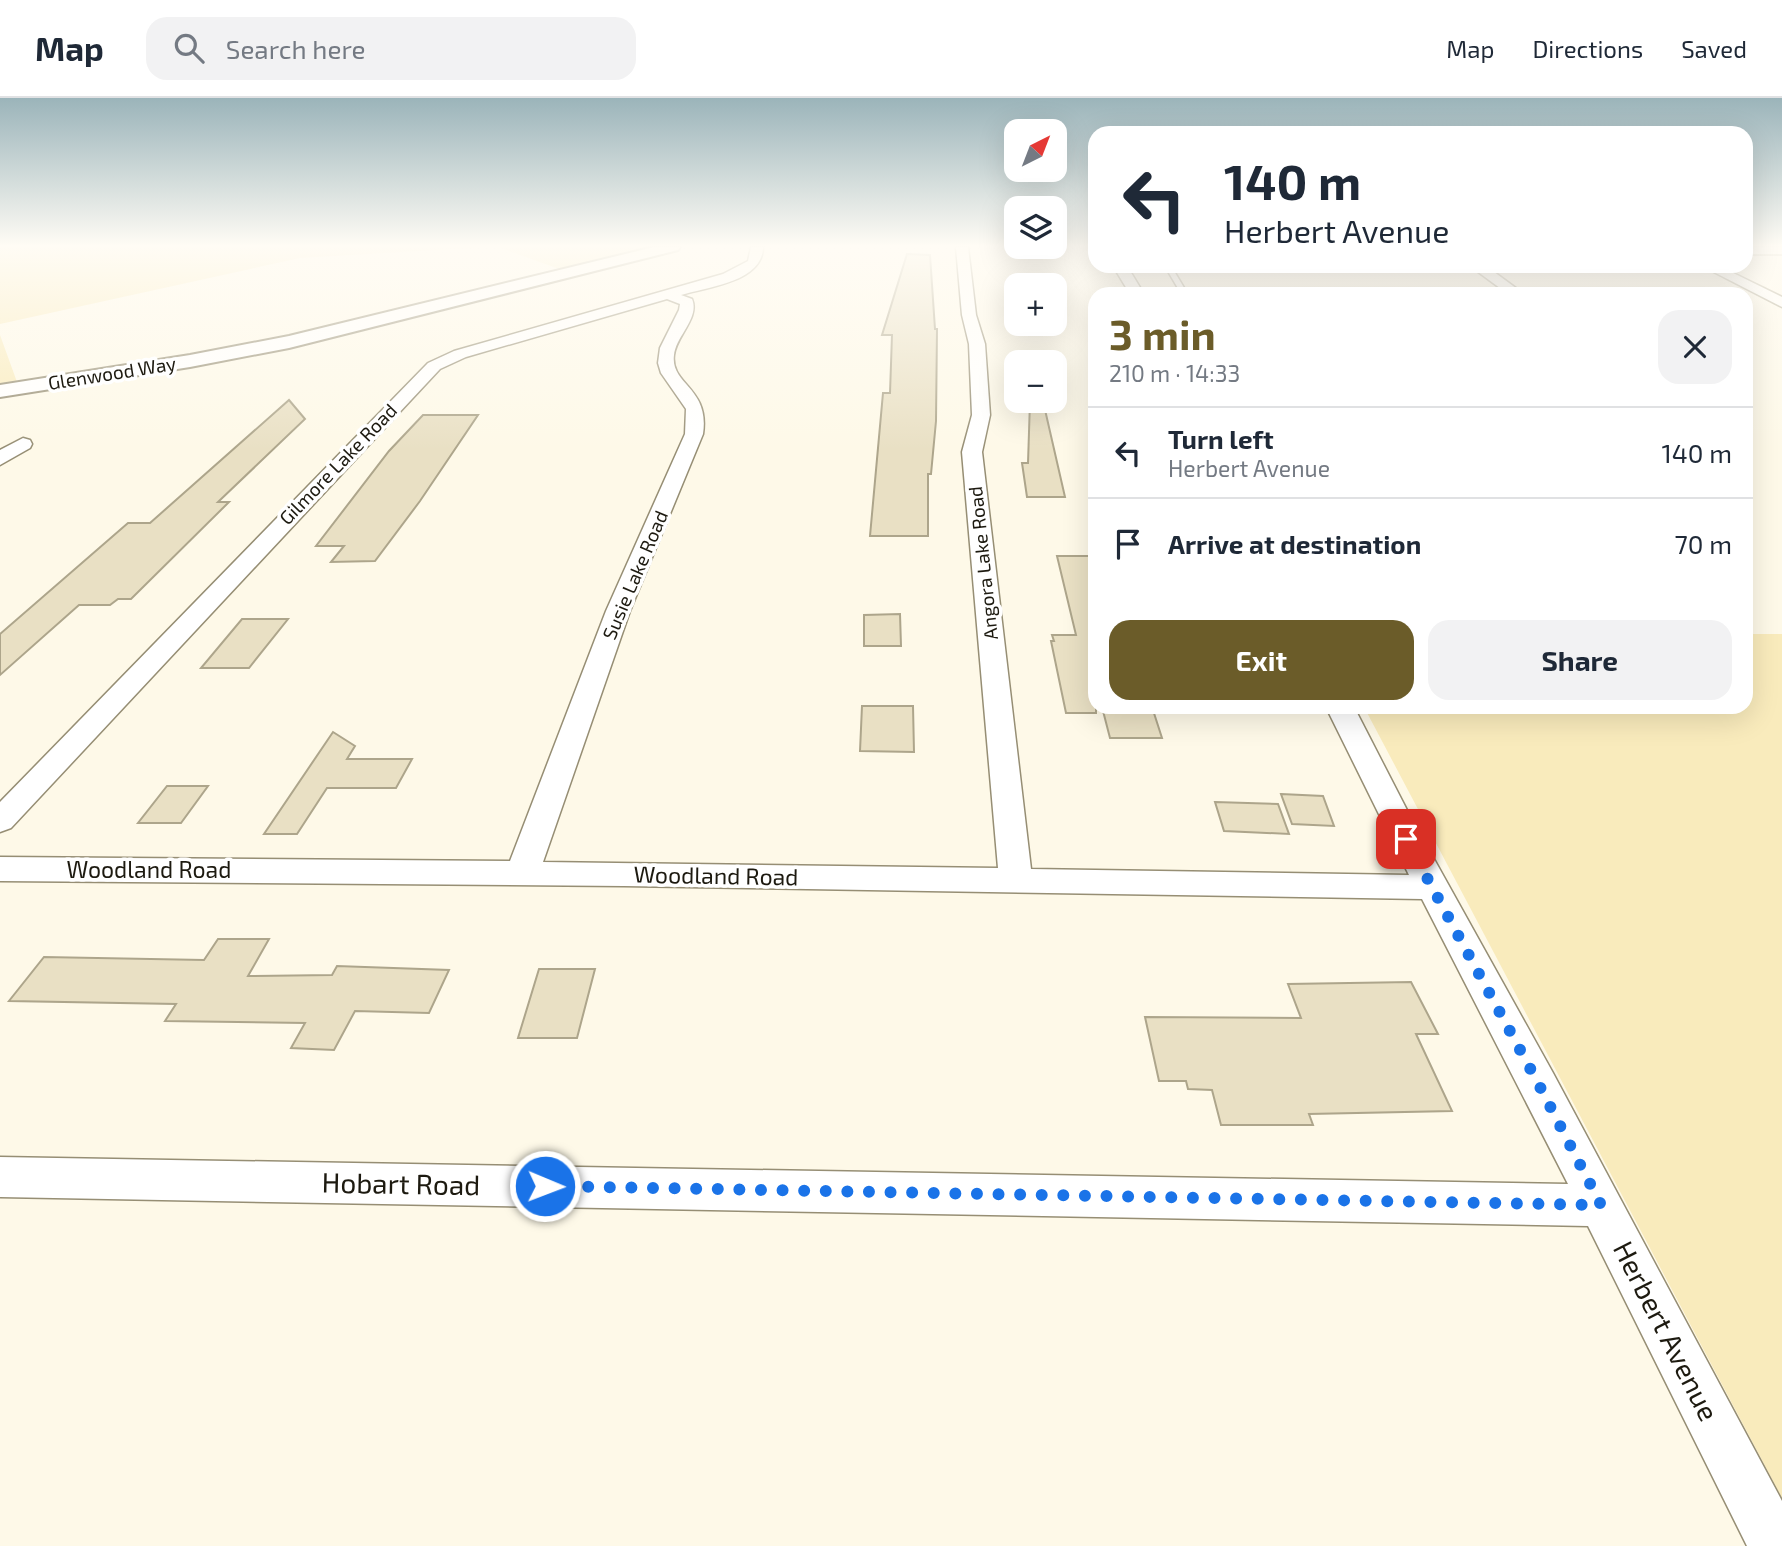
<!DOCTYPE html>
<html lang="en">
<head>
<meta charset="utf-8">
<style>
	:root { --surface:#fff; --page:#f2f2f3; --text:#1f2937; --muted:#747a83; --line:#e0e1e3; --accent:#6b5c29 }
	body { margin:0; font-family:"Exo 2",sans-serif; background:var(--page); color:var(--text); height:100vh; display:flex; flex-direction:column; font-size:26px; white-space:nowrap }
	* { box-sizing:border-box; margin:0 }
	p { font-size:23px; color:var(--muted) }
	.icon { flex:none; width:38px; height:38px; fill:none; stroke:currentColor; stroke-width:2; stroke-linecap:round; stroke-linejoin:round }
	.map { position:relative; flex:1; overflow:hidden }
	.side { position:absolute; left:1088px; top:189px; width:665px; height:427px; display:flex; flex-direction:column; background:var(--surface); border-radius:21px; box-shadow:0 7px 28px #0002 }
	.side>* { flex:none }
	.banner { position:absolute; left:1088px; top:28px; width:665px; height:147px; border-radius:21px; box-shadow:0 7px 28px #0002; background:#fff; color:var(--text); overflow:hidden }
	.needle { width:46px; rotate:42deg }
	.fabs { position:absolute; left:1004px; top:21px; display:grid; gap:14px }
	.fabs a { display:grid; place-items:center; width:63px; height:63px; border-radius:14px; background:var(--surface); box-shadow:0 7px 28px #0002; font-size:35px }
	.pin { position:absolute; display:grid; place-items:center; width:60px; height:60px; color:#fff; margin:-30px; border-radius:14px; box-shadow:0 4px 10px #0006 }
	.me { position:absolute; width:77px; margin:-38px; rotate:91deg; stroke-linejoin:round; filter:drop-shadow(0 0 5px #0008) }
	.turn { display:flex; align-items:center; gap:24px; height:147px; padding:0 21px; font-size:32px }
	.turn .icon { width:91px; height:91px; stroke-width:2.5 }
	.turn b { display:block; font-size:49px; line-height:60px }
	.round { display:grid; place-items:center; flex:none; width:74px; height:74px; border-radius:21px; background:var(--page) }
	.overview { display:flex; align-items:center; justify-content:space-between; height:119px; padding:0 21px }
	h1 { font-size:42px; font-weight:700; line-height:52px; color:var(--accent) }
	.action { display:flex; gap:14px; margin-top:auto; padding:14px 21px }
	.action a { flex:1; height:80px; border-radius:21px; background:var(--accent); color:#fff; font-size:28px; font-weight:700; line-height:80px; text-align:center }
	.action a+a { background:var(--page); color:var(--text) }
	ul { padding:0; list-style:none }
	li { display:flex; align-items:center; gap:21px; height:91px; padding:0 21px; border-top:2px solid var(--line) }
	li div { flex:1 }
	li b { display:block; font-size:26px }
	li em { font-style:normal }
	header { display:flex; align-items:center; gap:42px; box-sizing:border-box; height:98px; padding:0 35px; background:var(--surface); border-bottom:2px solid var(--line) }
	header strong { font-size:33px }
	nav { display:flex; gap:38px; margin-inline-start:auto; font-size:24px }
	.search { width:490px; height:63px; background:var(--page); display:flex; align-items:center; gap:18px; box-sizing:border-box; padding:0 24px; border-radius:21px; color:var(--muted); font-size:26px }
	.map>svg:first-child { display:block }
	.green { fill:#f9ebbc }
	.building { fill:#e9e0c4; stroke:#ada58b; stroke-width:2 }
	.lines { fill:none; stroke-linecap:round; stroke-linejoin:round }
	.lane-casing { stroke:#968e74; stroke-width:3 }
	.street-casing { stroke:#968e74; stroke-width:3 }
	.secondary-casing { stroke:#968e74; stroke-width:4 }
	.lane { fill:#fff; fill-rule:evenodd }
	.street { fill:#fff; fill-rule:evenodd }
	.secondary { fill:#fff; fill-rule:evenodd }
	.route { stroke:#1a73e8; stroke-width:12; stroke-dasharray:0 21.6 }
	.labels { text-anchor:middle; stroke-width:7; stroke-linejoin:round; paint-order:stroke }
	.far-street-label { font-size:19px; fill:#1d1a10; stroke:#fff }
	.street-label { font-size:23px; fill:#1d1a10; stroke:#fff }
	.near-street-label { font-size:28px; fill:#1d1a10; stroke:#fff }
</style>
</head>
<body>
<header>
<strong>Map</strong>
<div class="search"><svg class="icon" aria-label="search" viewBox="0 0 24 24"><circle cx="10" cy="10" r="6"/><path d="M15 15l6 6"/></svg>Search here</div>
<nav><a>Map</a><a>Directions</a><a>Saved</a></nav>
</header>
<div class="map">
<svg width="1782" height="1448" viewBox="0 0 1782 1448">
	<rect width="100%" height="100%" fill="#fef9e8"/>
	<path class="green" d="M0,149h486l-186,11 -300,66z
		M498,149h157l-93,23z
		M0,237l17,47 -17,3z
		M1747,536h35v864l-418,-791h382z"/>
	<path class="building" d="M907,156l23,1 5,74h2l-1,92 -5,53h-3v62h-58l13,-143h7l2,-58h-10z
		M289,302l16,19 -87,83h11l-98,97h-13l-8,6h-31l-79,70v-41l128,-111h22z
		M1030,303h13l22,96h-38l-5,-34h6z
		M423,317h55l-58,86 -45,60 -44,1 13,-16h-28l73,-95z
		M1057,458h39v157h-30l-15,-72h3l-2,-6h24z
		M900,516l1,32h-37v-31z
		M242,521h46l-39,49h-48z
		M862,608h51l1,46 -54,-1z
		M1102,609h50l10,31h-52z
		M333,634l22,14 -8,13h65l-16,29h-69l-30,46h-33z
		M167,688h41l-27,37h-43z
		M1281,696l42,2 11,30 -42,-2z
		M1215,704l63,2 11,30 -65,-3z
		M218,841h51l-21,37 84,-1 5,-9 112,4 -20,43 -74,-2 -21,39 -43,-2 14,-25 -140,-2 11,-17 -167,-3 35,-44 160,3z
		M539,871h56l-18,69h-59z
		M1411,884l27,52h-22l36,77 -143,3 4,11h-92l-9,-35 -24,-1 -2,-8h-27l-14,-64 156,1 -13,-34z"/>
	<g class="lines">
		<defs>
			<path id="lane" d="M1117,168h54l15,25 -3,3h-8l4,-4 -13,-22z"/>
			<path id="street" d="M751,149h12c0,35 -56,40 -82,48l11,4c8,19 -16,37 -18,56 -4,30 36,32 29,79l-73,177 -87,251 455,6 -36,-416 10,-37 -3,-71 -7,-29 -6,-68h12l8,68 9,29 5,71 -8,37 49,417 378,6 -83,-168h28l55,107 144,259 229,428v45h-35l-159,-320 -1588,-29v-40l1568,27 -146,-285 -798,-13 -624,-5v-24l510,4 96,-250 79,-177 1,-25 -25,-36 -3,-10 2,-15 19,-38 1,-6 -13,-5 -201,58 -26,12 -429,459 -11,4v-30l428,-439 26,-12 269,-77 25,-13z
				M1113,168h14l17,28h-14z
				M1470,168h16l38,28h-16z
				M1702,168h17l63,31v10z
				M23,340l7,2 2,4 -2,4 -30,17v-15z"/>
			<path id="secondary" d="M654,149h26l-2,3 -389,98 -99,19 -190,30v-12l190,-30 99,-19z
				M1746,149h36v7h-36z"/>
		</defs>
		<use href="#lane" class="lane-casing"/>
		<use href="#street" class="street-casing"/>
		<use href="#secondary" class="secondary-casing"/>
		<use href="#lane" class="lane"/>
		<use href="#street" class="street"/>
		<use href="#secondary" class="secondary"/>
	</g>
	<linearGradient id="sky" x2="0" y2="1"><stop stop-color="#9bb4ba"/><stop offset="0.42" stop-color="#fffcf5"/><stop offset="1" stop-color="#fffcf5" stop-opacity="0"/></linearGradient>
	<rect width="1782" height="352" fill="url(#sky)"/>
	<g class="lines">
		<path class="route" d="M545,1088l1056,19 -62,-120 -133,-246"/>
	</g>
	<g class="labels">
		<g class="far-street-label">
			<text transform="translate(112 275) rotate(-9)" y="7">Glenwood Way</text>
			<text transform="translate(338 366) rotate(-46)" y="7">Gilmore Lake Road</text>
			<text transform="translate(983 465) rotate(-96)" y="7">Angora Lake Road</text>
			<text transform="translate(635 477) rotate(-67)" y="7">Susie Lake Road</text>
		</g>
		<g class="street-label">
			<text x="149" y="780">Woodland Road</text>
			<text transform="translate(716 778) rotate(1)" y="8">Woodland Road</text>
		</g>
		<g class="near-street-label">
			<text transform="translate(401 1086) rotate(1)" y="10">Hobart Road</text>
			<text transform="translate(1666 1233) rotate(63)" y="10">Herbert Avenue</text>
		</g>
	</g>
</svg>
<div class="fabs">
<a><svg class="needle" viewBox="-14 -14 28 28"><path d="M0-13l5 13h-10z" fill="#e53935"/><path d="M0 13l5-13h-10z" fill="#747a83"/></svg></a>
<a><svg class="icon" aria-label="layers" viewBox="0 0 24 24"><path d="M12 4l9 5-9 5-9-5zM3 14l9 5 9-5"/></svg></a>
<a>+</a>
<a>−</a>
</div>
<div class="pin" style="left:1406px;top:741px;background:#d93025"><svg class="icon" aria-label="arrive" viewBox="0 0 24 24"><path d="M6 21V4h12l-3 4 3 4H6"/></svg></div>
<svg class="me" style="left:545px;top:1088px" viewBox="-20 -20 40 40"><circle r="17" fill="#1a73e8" stroke="#fff" stroke-width="3"/><path d="M0-11L8 9 0 5-8 9z" fill="#fff"/></svg>
<div class="banner">
<div class="turn"><svg class="icon" aria-label="left" viewBox="0 0 24 24"><path d="M17 20v-9H6M10 6l-5 5 5 5"/></svg><div><b>140 m</b>Herbert Avenue</div></div>
</div>
<section class="side">
<div class="overview"><div><h1>3 min</h1><p>210 m · 14:33</p></div><a class="round"><svg class="icon" aria-label="close" viewBox="0 0 24 24"><path d="M6 6l12 12M18 6L6 18"/></svg></a></div>
<ul>
<li><svg class="icon" aria-label="left" viewBox="0 0 24 24"><path d="M17 20v-9H6M10 6l-5 5 5 5"/></svg><div><b>Turn left</b><p>Herbert Avenue</p></div><em>140 m</em></li>
<li><svg class="icon" aria-label="arrive" viewBox="0 0 24 24"><path d="M6 21V4h12l-3 4 3 4H6"/></svg><div><b>Arrive at destination</b></div><em>70 m</em></li>
</ul>
<div class="action"><a>Exit</a><a>Share</a></div>
</section>
</div>
</body>
</html>
